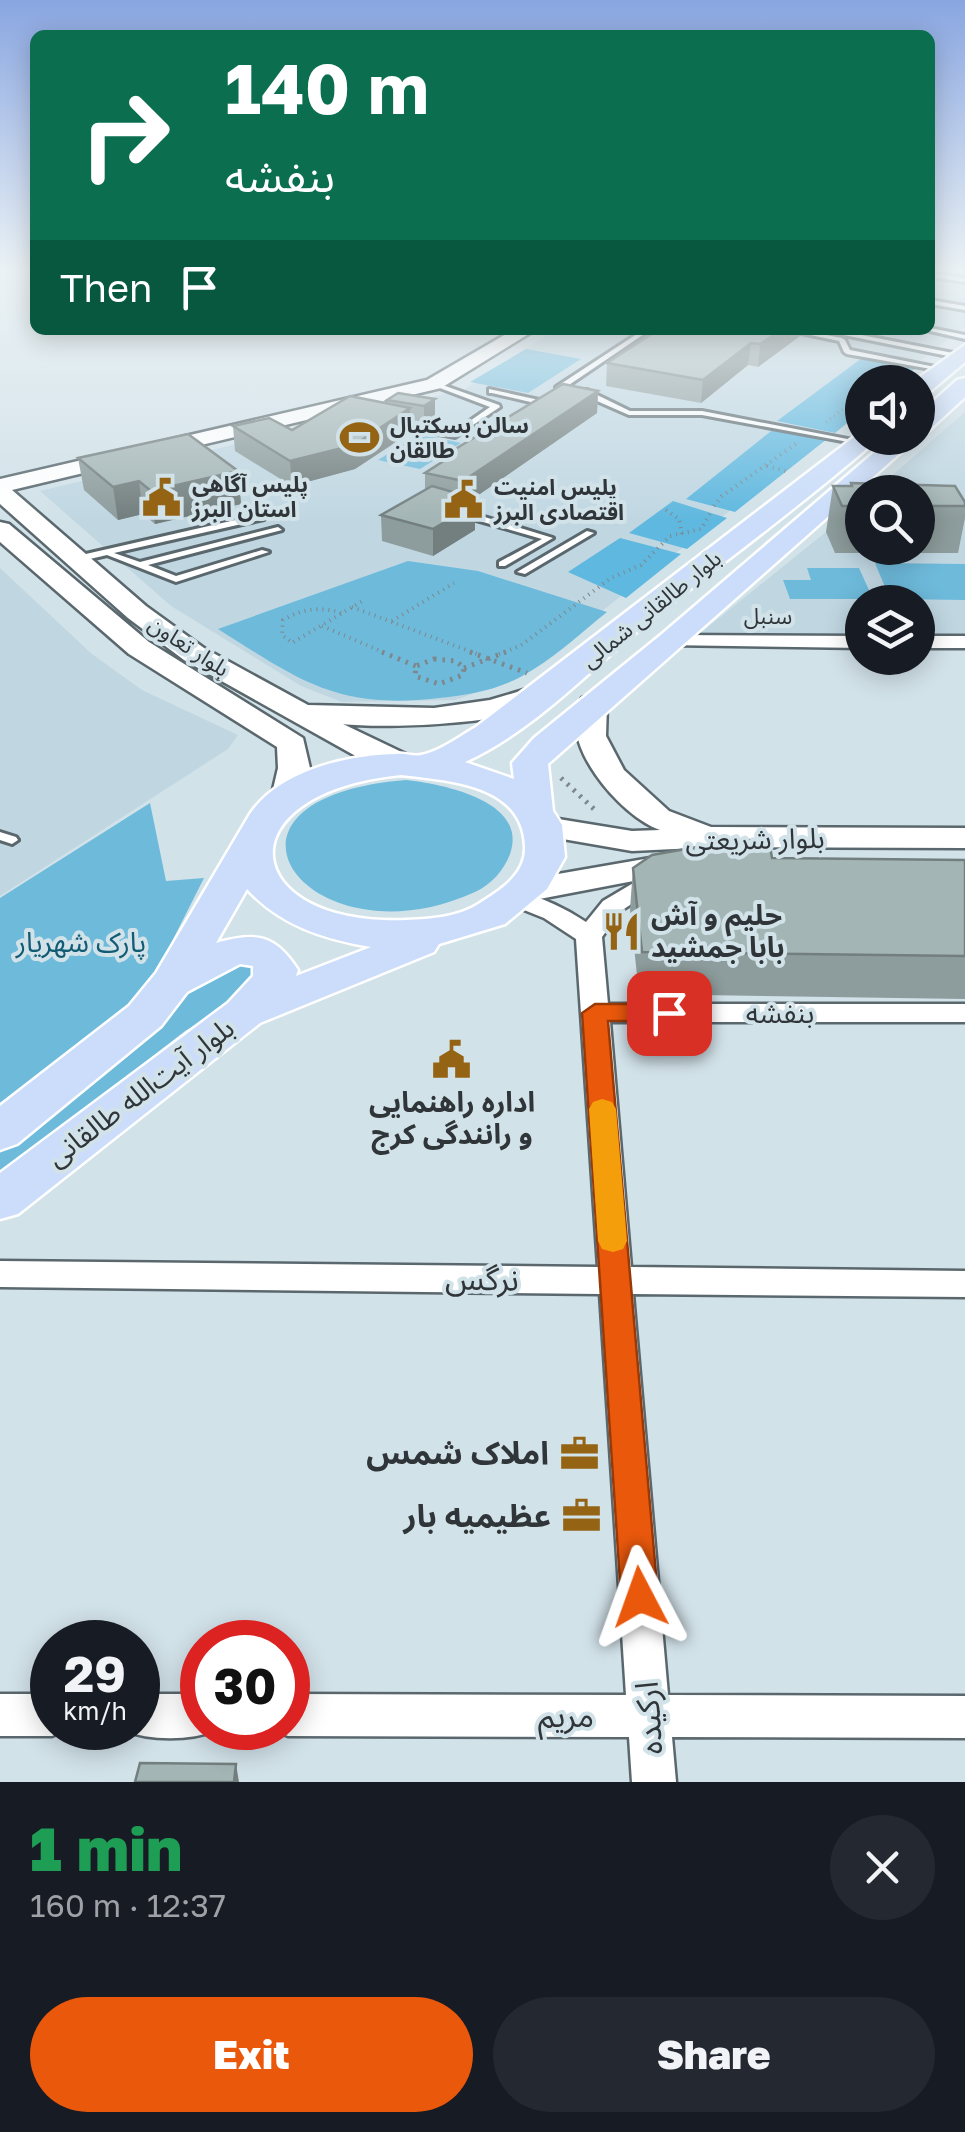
<!DOCTYPE html>
<html lang="en">
<head>
<meta charset="utf-8">
<style>
	:root { --surface:#171b24; --page:#242831; --text:#f1f3f6; --muted:#9ea1a6; --accent:#ea580c }
	body { margin:0; font-family:"Golos Text","Noto Sans Arabic",sans-serif; background:var(--page); color:var(--text); height:100vh; display:flex; flex-direction:column; font-size:38px; white-space:nowrap }
	* { box-sizing:border-box; margin:0 }
	p { font-size:32px; color:var(--muted) }
	.icon { flex:none; width:55px; height:55px; fill:none; stroke:currentColor; stroke-width:2; stroke-linecap:round; stroke-linejoin:round }
	.map { position:relative; height:1782px; overflow:hidden }
	.drawer { display:flex; flex-direction:column; background:var(--surface); flex:1 }
	.drawer>* { flex:none }
	.top-card { position:absolute; left:30px; top:30px; width:905px; height:305px; border-radius:15px; box-shadow:0 5px 25px #0003; background:#0b6e4f; color:#fff; overflow:hidden }
	.controls { position:absolute; left:845px; top:365px; display:grid; gap:20px }
	.controls a { display:grid; place-items:center; width:90px; height:90px; border-radius:50%; background:var(--surface); box-shadow:0 5px 25px #0003; font-size:50px }
	.speed { position:absolute; left:30px; top:1620px; display:flex; gap:20px; font-size:50px; font-weight:700; text-align:center }
	.speed>* { display:grid; place-content:center; width:130px; height:130px; border-radius:50%; background:var(--surface); box-shadow:0 5px 25px #0003; line-height:1 }
	.speed small { font-size:25px; font-weight:400 }
	.speed .limit { border:15px solid #d22; background:#fff; color:#111 }
	.pin { position:absolute; display:grid; place-items:center; width:85px; height:85px; color:#fff; margin:-42px; border-radius:20px; box-shadow:0 5px 15px #0006 }
	.me { position:absolute; width:110px; margin:-55px; rotate:356deg; stroke-linejoin:round; filter:drop-shadow(0 0 8px #0008) }
	.turn { display:flex; align-items:center; gap:35px; height:210px; padding:0 30px; font-size:45px }
	.turn .icon { width:130px; height:130px; stroke-width:2.5 }
	.turn b { display:block; font-size:70px; line-height:85px }
	.then { display:flex; align-items:center; height:95px; padding:0 30px; background:#0003; gap:20px; font-size:38px }
	.round { display:grid; place-items:center; flex:none; width:105px; height:105px; border-radius:52px; background:var(--page) }
	.head { display:flex; align-items:center; justify-content:space-between; height:170px; padding:0 30px }
	h1 { font-size:60px; font-weight:800; line-height:75px; color:#1e9e55 }
	.button { display:flex; gap:20px; margin-top:auto; padding:20px 30px }
	.button a { flex:1; height:115px; border-radius:60px; background:var(--accent); color:#fff; font-size:40px; font-weight:800; line-height:115px; text-align:center }
	.button a+a { background:var(--page); color:var(--text) }
	.map>svg:first-child { display:block }
	.built { fill:#c0d7e2 }
	.green { fill:#6ebadb }
	.forest { fill:#5fb8df }
	.lines { fill:none; stroke-linecap:round; stroke-linejoin:round }
	.service-casing { stroke:#5a686e; stroke-width:6 }
	.minor-casing { stroke:#5a686e; stroke-width:5 }
	.secondary-casing { stroke:#5a686e; stroke-width:5 }
	.primary-casing { stroke:#fff; stroke-width:5 }
	.path-far2 { stroke:#7d888d; stroke-width:2.5; stroke-dasharray:1 4; stroke-linecap:butt }
	.path-far1 { stroke:#7d888d; stroke-width:4; stroke-dasharray:1 5; stroke-linecap:butt }
	.path { stroke:#7d888d; stroke-width:5; stroke-dasharray:2.5 6; stroke-linecap:butt }
	.service { fill:#fff; fill-rule:evenodd }
	.minor { fill:#fff; fill-rule:evenodd }
	.secondary { fill:#fff; fill-rule:evenodd }
	.primary { fill:#cbddfa; fill-rule:evenodd }
	.wall { fill:#8d9c9c; fill-rule:evenodd }
	.shaded-wall { fill:#737f7f }
	.building { fill:#a4b5b5; stroke:#737f7f; stroke-width:2.5 }
	.route { fill:#ea580c; stroke:#983908; stroke-width:2.5 }
	.slow { fill:#f59e0b }
	.labels { text-anchor:middle; stroke-width:8; stroke-linejoin:round; paint-order:stroke }
	.far-poi-label { font-size:22px; font-weight:bold; fill:#2f3538; stroke:#d2e2e9; text-anchor:start }
	.far-street-label { font-size:22px; fill:#2f3538; stroke:#d2e2e9 }
	.street-label { font-size:28px; fill:#2f3538; stroke:#d2e2e9 }
	.poi-label { font-size:28px; font-weight:bold; fill:#2f3538; stroke:#d2e2e9; text-anchor:start }
	.park-label { font-size:28px; fill:#125b75; stroke:#d2e2e9 }
	.near-street-label { font-size:32px; fill:#2f3538; stroke:#d2e2e9 }
	.near-poi-label { font-size:32px; font-weight:bold; fill:#2f3538; stroke:#d2e2e9; text-anchor:end }
</style>
</head>
<body>
<div class="map">
<svg width="965" height="1782" viewBox="0 0 965 1782">
	<rect width="100%" height="100%" fill="#d2e2e9"/>
	<path class="built" d="M930,271h35v55l-72,56h-31v25l-348,273 -59,20 -113,2 -41,-16 -130,-80 -131,-115 425,-102 90,-59h375z
		M965,412v225h-47v-35h-56v34l-164,-1 144,-116 20,29h56v-56h-45z
		M0,568l92,86 50,36 96,45 -10,14 -228,147z"/>
	<path class="green" d="M526,349l55,10 -53,34 -58,-11z
		M420,434l41,9 -41,26 -42,-9z
		M408,561l70,10 129,41c-24,19 -47,41 -73,57 -31,20 -59,25 -95,29 -101,12 -139,-17 -221,-69z
		M875,563l90,1v36l-75,-1z
		M807,568h52l14,31h-83l-7,-19h28z
		M406,780c35,4 123,20 104,74 -6,16 -19,31 -35,38 -167,76 -292,-94 -69,-112z
		M150,803l16,78 38,-3 -64,127 -140,113v-220z
		M221,962l35,4 6,7 -16,21 -61,37 -185,144v-32z"/>
	<path class="forest" d="M862,358l55,9 -19,15h-36v29l-27,22 -58,-12z
		M775,428l52,11 -92,73 -49,-13z
		M673,501l54,17 -40,31 -58,-16z
		M620,538l61,16 -55,44 -58,-26z"/>
	<g class="lines">
		<defs>
			<path id="service" d="M930,273l35,5v4l-35,-5z
				M930,300l35,6v4l-35,-6z
				M930,328l35,7v4l-39,-9h4z
				M643,330h7l-87,59 -7,-2z
				M787,330h13l42,8 3,2 5,10 95,19 -3,2 -95,-17 -3,-2 -5,-11z
				M836,330l122,24 3,2 -3,2 -124,-25v-2z
				M434,382l65,23 1,2 -45,30 -64,-12 -1,-2 4,-2 60,11 36,-25 -58,-22 -2,-1z
				M489,389l50,11 4,2 -4,2 -47,-11h-3z
				M581,390h6l43,21h72l161,31 -4,2 -157,-29h-73l-48,-21z
				M459,511h6l88,27 -48,28h-6v-4l43,-23 -83,-24z
				M261,514l4,3 -1,2 -150,34 26,9 138,-35 4,3 -134,35 28,11 86,-26 7,2 -93,30 -69,-27 -30,7 -4,-3 4,-3z
				M587,531l7,2 -69,41 -8,-2z
				M0,832l16,5 2,3 -6,4 -12,-4z"/>
			<path id="minor" d="M673,635l189,1v12l-196,-3v-8z
				M918,636h47v12h-47z
				M657,869l9,2 3,5 -3,5 -45,30 -19,26 6,67h357v18h-355l21,245 334,4v26l-332,-3 35,401 297,1v42l-293,-1 4,45h-44l-3,-45 -341,-1 -15,-6 15,-2v-34l338,1 -26,-401 -600,-7v-26l598,6 -22,-328 -32,-21 -35,-14 -4,-5 13,-8c25,7 47,17 68,31l17,-21z
				M0,1694h52v34l15,2 -15,6h-52z
				M138,1694h64v34l15,2c-26,11 -68,11 -94,0l15,-2z"/>
			<path id="secondary" d="M513,330h22l-94,58 -429,102 134,116 58,42 104,57 126,3 56,-8 57,-17 10,3 5,6c-25,33 -178,37 -219,32l69,33 5,7 -5,7 -11,2 -40,-14 -177,-99 -56,-42 -128,-114v-25l427,-99z
				M0,522l9,2 140,118 154,96 7,30 -12,37h-22l-5,-7 7,-30 -1,-21 -148,-93 -129,-112z
				M592,695l10,3 5,6 -1,32 18,34 45,41 42,16 254,1v20l-248,-1 -85,4 -98,-17 -5,-7 5,-7 12,-3 86,14 28,-1c-39,-13 -106,-90 -78,-132z
				M679,853l12,3 5,7 -5,7 -162,31 -12,-4 -5,-7 5,-7 12,-4z"/>
			<path id="primary" d="M965,345v17l-39,33 -8,2v-15h-5z
				M965,378v19l-38,35 -9,2v-19l39,-35z
				M862,431v7h14l-3,5c-71,62 -147,117 -221,176 -61,49 -115,110 -187,143l49,17 -2,-16 22,-25 128,-104 229,-196h26l-369,326 5,47 9,14 3,32 -18,32 -42,35 -66,20 -5,8 -174,71 -242,191 -18,5v-46l228,-170 25,-27v-10l-13,-2 -53,28 -26,34 -144,118 -17,6v-44l129,-100 27,-33 94,-159c30,-44 97,-59 147,-60 8,-1 17,3 24,1 18,-3 39,-19 55,-28zM401,775c49,6 122,9 124,72 1,27 -24,43 -45,56 -21,14 -49,16 -74,17 -168,6 -185,-127 -5,-145zM247,889c33,36 76,50 124,58l-75,29 2,-6c-23,-36 -42,-38 -82,-27z"/>
		</defs>
		<use href="#service" class="service-casing"/>
		<use href="#minor" class="minor-casing"/>
		<use href="#secondary" class="secondary-casing"/>
		<use href="#primary" class="primary-casing"/>
		<path class="path-far2" d="M826,422l36,-27"/>
		<path class="path-far1" d="M767,466l22,6
			M714,506l8,-10 75,-53
			M666,510l13,9 3,16
			M352,607l125,47
			M341,613c-21,-7 -39,-4 -58,7l-1,15 10,8 72,-43
			M392,621l62,-38
			M322,626l66,28
			M499,654l21,-8 91,-68 30,-13 29,-29 31,-7 10,-17"/>
		<path class="path" d="M382,652l34,14
			M470,652l57,21
			M434,659l22,2 8,7 -1,7 -24,9 -24,-8 1,-10z
			M464,668l42,-16
			M561,778l35,33"/>
		<use href="#service" class="service"/>
		<use href="#minor" class="minor"/>
		<use href="#secondary" class="secondary"/>
		<use href="#primary" class="primary"/>
	</g>
	<path class="wall" d="M800,336l-42,31 -10,-2 -47,38 -95,-17 1,-23z
		M598,391l-1,22 -129,89 7,2v26l-42,26 -51,-15 -1,-26 44,-25v-17l22,-14v-5z
		M435,399v16l-11,7 -13,-2v12l-56,37 -63,17 -57,-35 -2,-25 59,4 95,-27v-3z
		M78,458l160,13 3,33 -86,20 -12,-10 -25,6 -34,-30z
		M851,483l104,3 10,16v16l-7,35h-123l-9,-21 7,-46h17zM862,492h56v56h-56z
		M772,858l193,2v139l-326,-5 -9,-85 3,-41z"/>
	<path class="shaded-wall" d="M781,330h19v6l-42,31 2,-23z
		M751,343l-3,22 -47,38 2,-23z
		M598,391l-1,22 -130,90 8,1v26l-42,26v-27l26,-29 5,-3 -1,-16z
		M435,399v16l-11,7v-16z
		M410,408l1,24 -56,37 -63,17 -2,-25z
		M238,471l3,33 -86,20 -4,-33z
		M139,481l4,33 -25,6 -5,-33z
		M236,1764l3,18h-5z"/>
	<path class="building" d="M658,330h123l-21,14 -9,-1 -48,37 -96,-17z
		M563,384l35,7 -135,90 -38,-8 28,-18 -6,-1z
		M398,393l37,6 -11,7 -37,-6z
		M350,396l60,12 -56,37 -64,16 -57,-35 36,-8 23,12z
		M188,434l50,37 -87,20 -12,-10 -26,6 -35,-29z
		M851,483l104,3 10,16v4h-47v-14h-56v14h-20l-9,-20h19z
		M432,486l35,10 -8,4 16,4 -42,25 -52,-14z
		M736,840h33l3,18 193,2v96l-323,-4 -9,-84 19,-13z
		M140,1763l96,1 -2,18h-99z"/>
	<linearGradient id="sky" x2="0" y2="1"><stop stop-color="#89a6e1"/><stop offset="0.52" stop-color="#ebf2f5"/><stop offset="1" stop-color="#ebf2f5" stop-opacity="0"/></linearGradient>
	<rect width="965" height="520" fill="url(#sky)"/>
	<path class="route" d="M595,1004h74l13,9 -13,8h-61l50,576 -5,13 -13,5 -13,-5 -6,-13 -39,-584z"/>
	<path class="slow" d="M602,1099l10,3 4,7 11,132 -4,8 -10,3 -11,-3 -4,-8 -9,-132 4,-7z"/>
	<defs>
		<symbol id="stadium-bare" viewBox="-9 -9 18 18"><path d="M0-5a6.5 5 0 1 0 0 10a6.5 5 0 1 0 0-10ZM-3.5-1.8h7v3.6h-7Z" fill="#946414" stroke="#d2e2e9" stroke-width="2.5" paint-order="stroke"/></symbol>
		<symbol id="civic-bare" viewBox="-9 -9 18 18"><path d="M-.6-6.5H3V-4.5H.6V-3L4-1V1h2V6H-6V1h2V-1L-.6-3ZM-1.2 2.5V6h2.4V2.5Z" fill="#946414" stroke="#d2e2e9" stroke-width="2.5" paint-order="stroke"/></symbol>
		<symbol id="restaurant-bare" viewBox="-9 -9 18 18"><path d="M-5-6h1v4h1v-4h1v4h1v-4h1v5L-1.5 .5V6h-2V.5L-5-1ZM5-6V6H3V1.5H1.5Q1.5-4 5-6Z" fill="#946414" stroke="#d2e2e9" stroke-width="2.5" paint-order="stroke"/></symbol>
		<symbol id="office-bare" viewBox="-9 -9 18 18"><path d="M-6-3h4V-5.5h4V-3h4V5H-6ZM-1-4.5V-3h2v-1.5ZM-6 0V1H6V0Z" fill="#946414" stroke="#d2e2e9" stroke-width="2.5" paint-order="stroke"/></symbol>
	</defs>
	<g fill-rule="evenodd">
		<use href="#stadium-bare" x="332" y="410" width="55" height="55"/>
		<use href="#civic-bare" x="134" y="470" width="55" height="55"/>
		<use href="#civic-bare" x="436" y="472" width="55" height="55"/>
		<use href="#restaurant-bare" x="594" y="904" width="55" height="55"/>
		<use href="#civic-bare" x="424" y="1032" width="55" height="55"/>
		<use href="#office-bare" x="552" y="1426" width="55" height="55"/>
		<use href="#office-bare" x="554" y="1488" width="55" height="55"/>
	</g>
	<g class="labels">
		<g class="far-poi-label">
			<text x="390" y="433">سالن بسکتبال<tspan x="390" dy="25">طالقان</tspan></text>
			<text x="192" y="492">پلیس آگاهی<tspan x="192" dy="25">استان البرز</tspan></text>
			<text x="494" y="495">پلیس امنیت<tspan x="494" dy="25">اقتصادی البرز</tspan></text>
		</g>
		<g class="far-street-label">
			<text transform="translate(651 609) rotate(-39)" y="8">بلوار طالقانی شمالی</text>
			<text x="768" y="624">سنبل</text>
			<text transform="translate(189 646) rotate(33)" y="8">بلوار تعاون</text>
		</g>
		<g class="street-label">
			<text transform="translate(755 839) rotate(-1)" y="10">بلوار شریعتی</text>
			<text x="780" y="1023">بنفشه</text>
			<text transform="translate(140 1092) rotate(-37)" y="10">بلوار آیت‌الله طالقانی</text>
		</g>
		<g class="poi-label">
			<text x="651" y="925">حلیم و آش<tspan x="651" dy="32">بابا جمشید</tspan></text>
			<text x="452" y="1112" text-anchor="middle">اداره راهنمایی<tspan x="452" dy="32">و رانندگی کرج</tspan></text>
		</g>
		<g class="park-label">
			<text x="81" y="952">پارک شهریار</text>
		</g>
		<g class="near-street-label">
			<text transform="translate(482 1279) rotate(1)" y="11">نرگس</text>
			<text x="566" y="1727">مریم</text>
			<text transform="translate(649 1718) rotate(-94)" y="11">ارکیده</text>
		</g>
		<g class="near-poi-label">
			<text x="549" y="1464">املاک شمس</text>
			<text x="551" y="1527">عظیمیه بار</text>
		</g>
	</g>
</svg>
<div class="controls">
<a><svg class="icon" aria-label="sound" viewBox="0 0 24 24"><path d="M4 9h4l5-4v14l-5-4H4zM17 9q2 3 0 6"/></svg></a>
<a><svg class="icon" aria-label="search" viewBox="0 0 24 24"><circle cx="10" cy="10" r="6"/><path d="M15 15l6 6"/></svg></a>
<a><svg class="icon" aria-label="layers" viewBox="0 0 24 24"><path d="M12 4l9 5-9 5-9-5zM3 14l9 5 9-5"/></svg></a>
</div>
<div class="speed"><div>29<small>km/h</small></div><div class="limit">30</div></div>
<div class="pin" style="left:669px;top:1013px;background:#d93025"><svg class="icon" aria-label="arrive" viewBox="0 0 24 24"><path d="M6 21V4h12l-3 4 3 4H6"/></svg></div>
<svg class="me" style="left:640px;top:1597px" viewBox="-20 -20 40 40"><path d="M0-17L14 15 0 8-14 15z" fill="#ea580c" stroke="#fff" stroke-width="4"/></svg>
<div class="top-card">
<div class="turn"><svg class="icon" aria-label="right" viewBox="0 0 24 24"><path d="M7 20v-9h11M14 6l5 5-5 5"/></svg><div><b>140 m</b>بنفشه</div></div>
<div class="then">Then<svg class="icon" aria-label="arrive" viewBox="0 0 24 24"><path d="M6 21V4h12l-3 4 3 4H6"/></svg></div>
</div>
</div>
<section class="drawer">
<div class="head"><div><h1>1 min</h1><p>160 m · 12:37</p></div><a class="round"><svg class="icon" aria-label="close" viewBox="0 0 24 24"><path d="M6 6l12 12M18 6L6 18"/></svg></a></div>
<div class="button"><a>Exit</a><a>Share</a></div>
</section>
</body>
</html>
